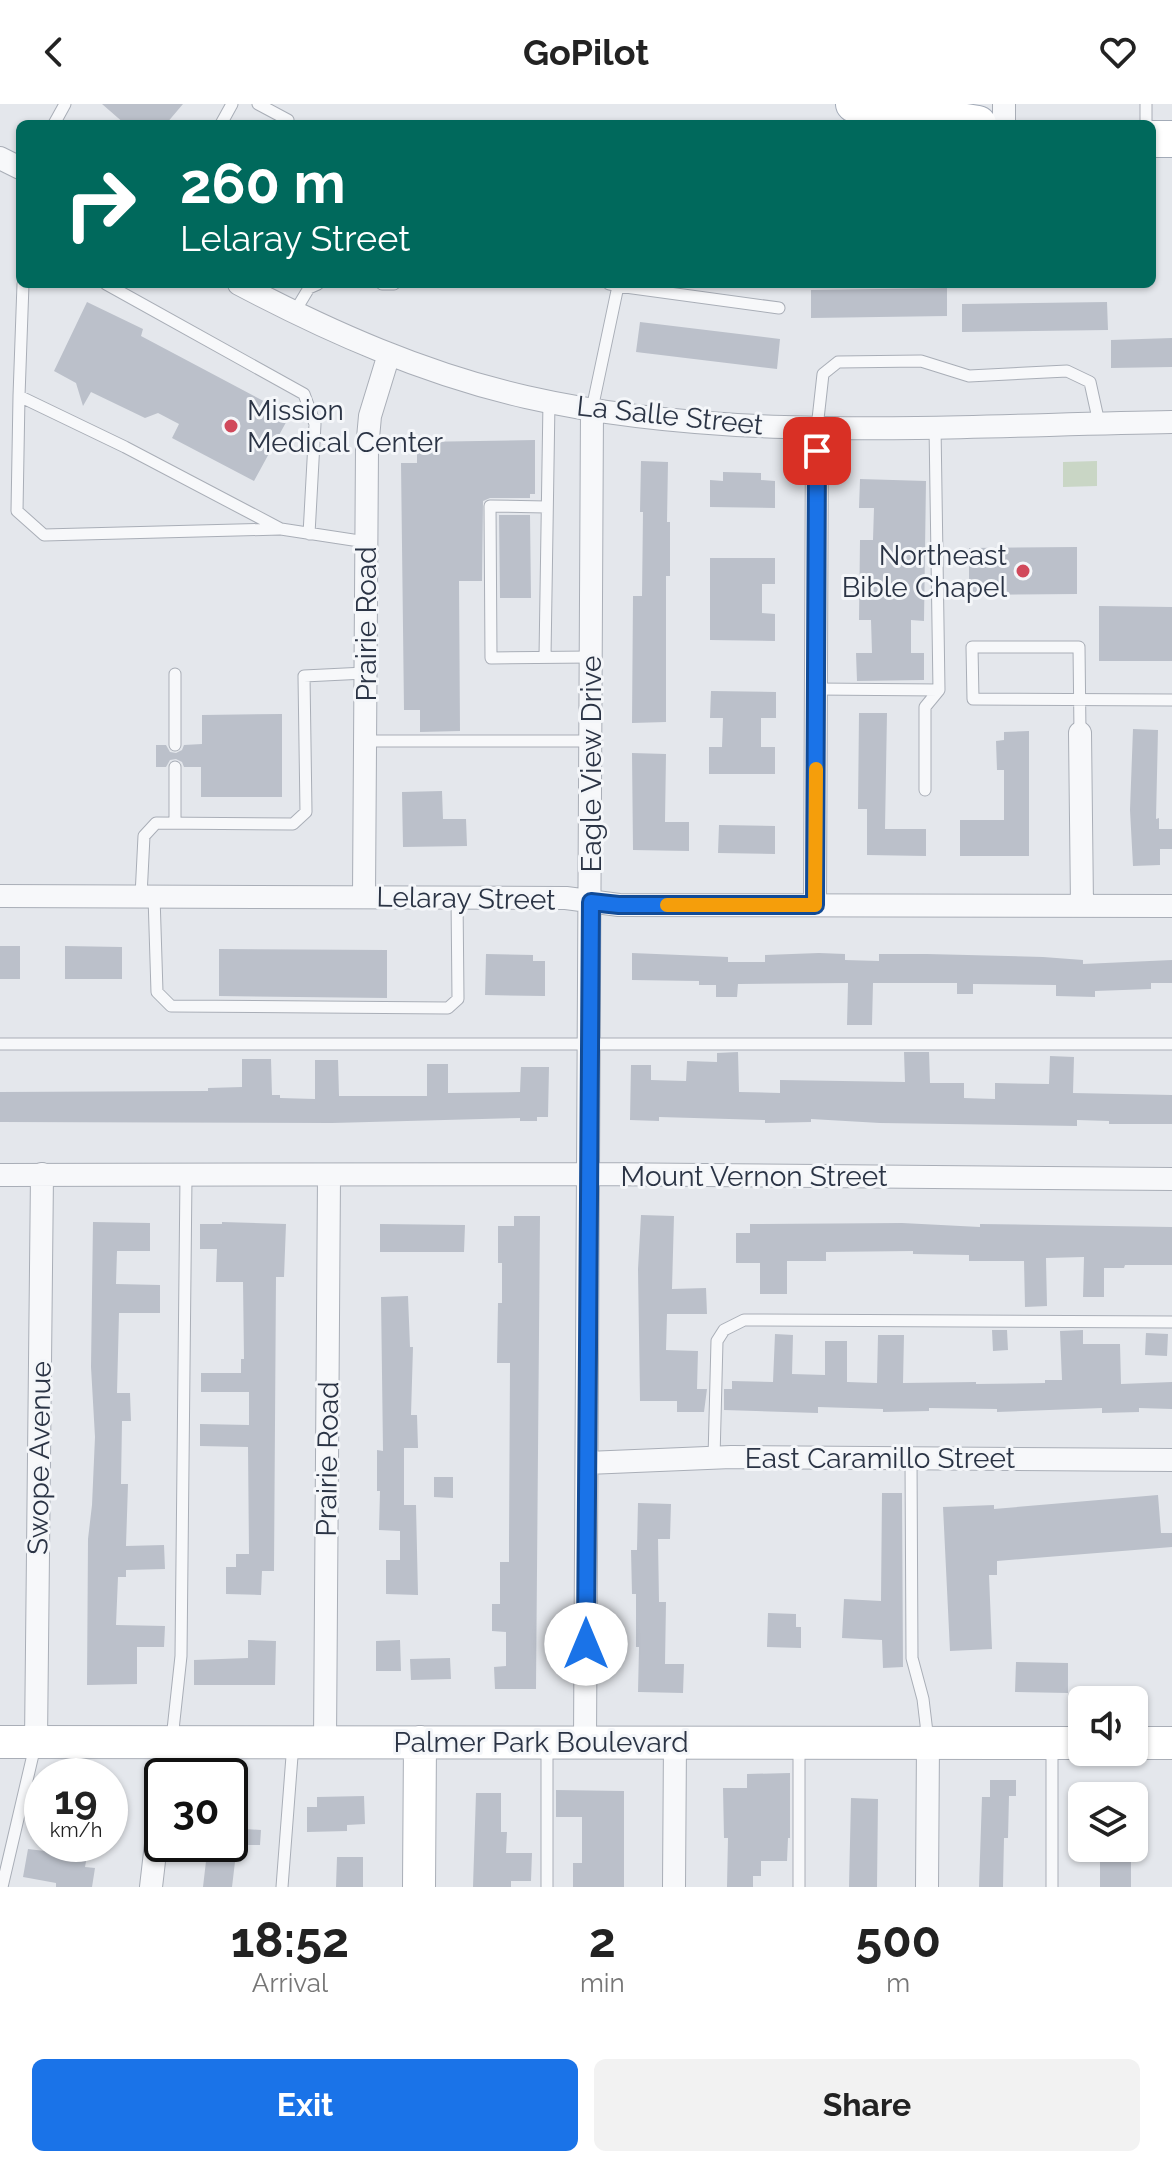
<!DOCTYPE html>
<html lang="en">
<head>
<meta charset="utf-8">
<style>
	:root { --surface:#fff; --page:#f2f2f2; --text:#222; --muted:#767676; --accent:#1a73e8 }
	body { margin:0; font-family:Raleway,sans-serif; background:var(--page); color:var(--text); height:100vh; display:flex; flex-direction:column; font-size:30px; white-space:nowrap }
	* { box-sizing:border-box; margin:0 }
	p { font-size:26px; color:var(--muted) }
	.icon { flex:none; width:44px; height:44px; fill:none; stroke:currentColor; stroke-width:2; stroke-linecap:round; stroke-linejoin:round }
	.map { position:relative; height:1783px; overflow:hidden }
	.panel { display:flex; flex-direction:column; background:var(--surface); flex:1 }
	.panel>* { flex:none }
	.guide { position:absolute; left:16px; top:16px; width:1140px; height:168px; border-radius:12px; box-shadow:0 2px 6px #0004; background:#00695c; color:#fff; overflow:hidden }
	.controls { position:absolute; left:1068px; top:1582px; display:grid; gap:16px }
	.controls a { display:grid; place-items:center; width:80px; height:80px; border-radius:12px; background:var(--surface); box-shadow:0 2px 6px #0004; font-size:40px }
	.speed { position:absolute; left:24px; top:1654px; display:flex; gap:16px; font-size:40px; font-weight:700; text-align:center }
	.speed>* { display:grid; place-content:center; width:104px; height:104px; border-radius:50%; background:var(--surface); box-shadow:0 2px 6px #0004; line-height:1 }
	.speed small { font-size:20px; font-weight:400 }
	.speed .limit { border:4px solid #111; border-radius:12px; background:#fff; color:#111 }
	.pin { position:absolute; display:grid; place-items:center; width:68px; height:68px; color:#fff; margin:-34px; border-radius:16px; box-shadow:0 4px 12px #0006 }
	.me { position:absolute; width:88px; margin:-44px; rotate:0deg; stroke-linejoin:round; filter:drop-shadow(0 0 6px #0008) }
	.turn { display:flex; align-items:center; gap:28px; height:168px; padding:0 32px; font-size:36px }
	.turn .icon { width:104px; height:104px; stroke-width:2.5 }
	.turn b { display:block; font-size:56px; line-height:68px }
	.eta { display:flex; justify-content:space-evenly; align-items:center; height:136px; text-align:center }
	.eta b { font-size:48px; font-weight:700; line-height:56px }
	.action { display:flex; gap:16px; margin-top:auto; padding:16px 32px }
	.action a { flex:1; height:92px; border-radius:12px; background:var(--accent); color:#fff; font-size:32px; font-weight:700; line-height:92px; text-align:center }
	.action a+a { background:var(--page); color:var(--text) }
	header { display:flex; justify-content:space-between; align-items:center; height:104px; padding:0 32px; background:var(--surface); font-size:36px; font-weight:700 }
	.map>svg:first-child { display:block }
	.green { fill:#c9d6c5 }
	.building { fill:#bbc0ca }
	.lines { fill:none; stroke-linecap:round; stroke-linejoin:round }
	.lane-casing { stroke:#a9aeb7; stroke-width:13 }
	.street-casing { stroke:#a9aeb7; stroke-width:24 }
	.secondary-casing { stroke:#a9aeb7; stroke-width:34 }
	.primary-casing { stroke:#a3abb8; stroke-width:38 }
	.lane { stroke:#f7f8fa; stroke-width:11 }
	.street { stroke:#f7f8fa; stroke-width:22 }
	.secondary { stroke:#fff; stroke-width:32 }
	.primary { stroke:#fff; stroke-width:36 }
	.route-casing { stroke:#114b97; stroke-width:20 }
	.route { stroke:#1a73e8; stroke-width:14 }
	.slow { stroke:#f59e0b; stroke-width:14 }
	.poi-dot { fill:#d1495b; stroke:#f4f6f9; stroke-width:3 }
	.labels { text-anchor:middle; stroke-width:6; stroke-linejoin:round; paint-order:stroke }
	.poi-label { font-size:28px; fill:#2b3445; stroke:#f4f6f9; text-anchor:start }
	.street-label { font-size:28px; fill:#2b3445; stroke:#f4f6f9 }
</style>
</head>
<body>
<header><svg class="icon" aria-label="back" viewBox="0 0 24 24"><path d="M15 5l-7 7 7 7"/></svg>GoPilot<svg class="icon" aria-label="heart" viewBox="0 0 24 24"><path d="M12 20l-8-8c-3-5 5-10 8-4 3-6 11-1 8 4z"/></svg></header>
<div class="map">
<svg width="1172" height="1783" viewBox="0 0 1172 1783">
	<rect width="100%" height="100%" fill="#e4e7ec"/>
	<path class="green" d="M1097,357v25l-34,1v-25z"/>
	<path class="building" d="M102,0h81l-17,20h-41z
		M947,184v28l-136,2v-28z
		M87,198l56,27 -2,7 149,79 -36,66 -82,-43 7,-14 -21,-11 -13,5 -54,-26 -8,14 -7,-23 -22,-12z
		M1107,198l1,28 -146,2v-28z
		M640,218l140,17 -3,30 -141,-17z
		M1172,234v29l-61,1v-28z
		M535,336v54h-5v4h-40l-7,3 -1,80h-23l1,150 -40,1v-22h-16l-3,-247h16v-21z
		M641,357l27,1 -1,60h3v54h-4v146l-34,1 1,-127h9l1,-84h-3z
		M723,368l38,1v7l14,1v27l-65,-1v-27l13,1z
		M860,375l66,2 -2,140 -13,-1v33h13v27l-67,1 -1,-28h16l-1,-33h-12l1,-80h13l1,-32h-15z
		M499,411h31l1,83h-31z
		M1077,443v47l-108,1v-47z
		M710,454h65v26h-13v29l13,1v27l-65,-1z
		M1099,502l73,1v54h-73z
		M711,587l65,1v26h-15v29h14v27h-66v-27h13l1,-29h-13z
		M859,609h28l-2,116h41v27l-59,-1v-46h-9z
		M282,610v83h-81v-30h-17l-2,-5 -6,-3 -6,1 -4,7h-10v-22h10l4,7 6,1 6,-3 2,-5 18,-1v-29z
		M1133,625l25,1 -2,89 3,-1v11h13v20h-12v16l-27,1 -3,-56z
		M1029,627v125h-69v-36h44v-50h-7l-1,-29 8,-1v-8z
		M632,649l34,1 -1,68h24v29l-56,-1z
		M442,687l1,28h23l1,27 -64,1 -1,-55z
		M719,721l56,1v28l-57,-1z
		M0,842h20v33h-20z
		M65,842l57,1v32h-57z
		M219,845l168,1v48l-168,-2z
		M632,849l96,4v5h37v-7l54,-2 26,1v6l34,1v-7h48l116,3 40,3v4l89,-4v23h-21v6l-56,2v6l-39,-1v-11l-83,-1v10h-16v-11h-84l-1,42h-25l1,-42 -110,1 -1,13h-21v-12h-17v-4l-67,-1z
		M486,850l47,1v6h12v35l-60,-1z
		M738,948l1,40 41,1v-13l125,2 -1,-30h25l1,31h34v15l31,1v-16l54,1 1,-28 24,1 -1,36 99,2v29h-63v-3l-32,-1v6l-197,-3 -69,-4v3l-46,1v-3l-106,-3v4l-29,-1 1,-55h20v15l35,1 1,-20 30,1v-9z
		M242,955h29l1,36h8v3l35,1v-39h23l1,36h88v-32h21v29l72,-1 1,-25h28l-1,50h-11v4h-17v-3l-188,5 -332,-1v-30l208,-1v-3l34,-1z
		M641,1111l33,1 -2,73 34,-1 1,26h-40l-1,36 32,1 -1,38h10l-3,23h-27v-11h-37l-2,-132z
		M514,1112h26l-4,473h-41l-1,-22 12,-1v-34l-14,-1v-27h8v-42h9v-22l1,-177h-13l1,-60h4v-40h-4v-37h16z
		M93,1118l57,1v28h-33l-1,33 44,1v28h-41l-2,80h13l1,28h-9l-1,63h7l-2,62 38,-1 1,24 -39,1v7h-8l-2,48 49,1 -1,21h-27v37l-50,1 1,-146 4,-34 3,-68 -4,-70z
		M222,1118l64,2 -2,53h-8l-2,294h-12l-1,24 -35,-1v-27h10v-13h13l-1,-107 -48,-1v-22l49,1v-33h-48v-19h40v-14h3l-1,-77h-27l1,-33h-17v-25h22z
		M902,1119l78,4v-3l192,3v38h-47l-1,3h-20v29h-21l1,-40 -38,1 1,48 -22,1 -1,-46h-55v-6l-56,-1v-3l-87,1v9h-39v33h-27v-31h-24v-30h14v-9z
		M380,1120l85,1 -1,27h-84z
		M408,1192l2,51h3l-2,68h6l1,33h-14v57h12l2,90 -32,-1v-34h14v-29l-21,-1 1,-39h-3v-41l6,1 -2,-154z
		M992,1226h15l1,20 -15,1z
		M1083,1226v14h37l1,40 51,-2v27l-33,-1v4l-37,1v-5l-105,4v-3l-68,-1v3l-46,1v-3l-65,-2v6l-94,-3v-21h8v-8l41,1 2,-48 18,1 -1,39 33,1v-34h22v41l30,1 1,-48h26l-1,48 73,-1v2l69,-1v-3h17l-2,-49z
		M1146,1229l22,1 -1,22 -22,-1z
		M434,1373h19v21l-19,-1z
		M882,1389h20l1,174 -20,1 -1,-28 -40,-2 2,-39 37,2z
		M1158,1391l3,38h11v14l-175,14v14h-8l3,74 -42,2 -7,-144 51,-2v4z
		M638,1399l33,1 -1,35h-12l1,63h7l-1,62h19l-1,29 -45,-1 1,-45h-3v-53h-4l-1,-44h6z
		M768,1509l28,1v13h5v21l-34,-1z
		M248,1536l28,1 -1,44h-81v-25l54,-2z
		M400,1536l1,31h-25v-30z
		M450,1554l1,21 -40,1 -1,-21z
		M1016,1558l52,1v30l-53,-1z
		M790,1669v65h-2l-1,23h-26v15h-8v11h-26l1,-49h-4l-1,-50h24v-14z
		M990,1676h26v16h-7l-1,42h-4l-1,49h-24l3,-90h8z
		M556,1686l68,1v96h-51v-24h9v-46h-26z
		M476,1689h25v39h6l-1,21h26l-1,28h-20v6h-38z
		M364,1692l1,28 -18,1v6l-40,1v-25h10v-10z
		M851,1694l27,1 -1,88h-28z
		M230,1696l16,1 -1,28 16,1 -1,15h-23l-5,42h-29l5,-43h22z
		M28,1745l59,7 -2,11 10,1 -3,19h-36v-4l-33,-6z
		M1100,1749h31v34h-31z
		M337,1753h26v30h-27z"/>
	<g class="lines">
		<defs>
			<path id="lane" d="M258,0l30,16 -2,4
				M54,20l11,-20
				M221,20l11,-20
				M1146,20v-20
				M23,180l-4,112 106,51 156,82 85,13
				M106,180l198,110 11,30 -6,110
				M382,180h12
				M618,182l161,22
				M294,209l15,-25 9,-4
				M19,292l-2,115 27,24 236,-6
				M592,305l26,-123 -9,-2
				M817,324l6,-54 15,-12 83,-1 48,15 98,-5 23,11 9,41
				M546,403l-56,-1 1,152 100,-1
				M545,553l4,-256
				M816,585l123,1
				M1080,629l-1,-86h-107l1,52 199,1
				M365,637h226
				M175,641v-71
				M175,663v56
				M925,686v-83l14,-17 -4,-264
				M141,792l3,-60 12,-13 137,1 13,-12 -2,-136 61,-3
				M154,792l3,96 14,14 277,2 10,-9 -1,-102
				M0,940h1172
				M714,1354l3,-117 7,-11 20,-10 428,2
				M911,1354l1,200 11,41 5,42
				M172,1635l9,-83 5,-480
				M547,1643v140
				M1052,1643v140
				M2,1783l33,-141
				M282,1783l11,-144
				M799,1783v-141"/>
			<path id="street" d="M1004,20v-20
				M0,54l20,10
				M239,180c91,48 186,90 287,113 206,47 435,28 646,25
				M1080,629l2,172
				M0,792l566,2 53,7 553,1
				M364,792l3,-447 3,-33 19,-62
				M815,801l2,-477
				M0,1071l588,-1 584,5
				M587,1359l144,-6 441,3
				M36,1638l6,-568
				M325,1638l4,-566
				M585,1638l7,-1333
				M164,1672l8,-35
				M151,1783l11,-95
				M674,1783l1,-146
				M927,1783l1,-145"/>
			<path id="secondary" d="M0,1638l1082,1
				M1134,1639h38
				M419,1783l1,-145"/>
			<path id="primary" d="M854,0l124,20
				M1152,35h20"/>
		</defs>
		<use href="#lane" class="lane-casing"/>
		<use href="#street" class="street-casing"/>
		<use href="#secondary" class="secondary-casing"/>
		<use href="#primary" class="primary-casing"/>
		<use href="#lane" class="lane"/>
		<use href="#street" class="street"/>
		<use href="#secondary" class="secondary"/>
		<use href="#primary" class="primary"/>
	</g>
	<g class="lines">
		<defs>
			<path id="route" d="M586,1540l5,-742 28,3h196l2,-454"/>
		</defs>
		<use href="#route" class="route-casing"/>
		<use href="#route" class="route"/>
		<path class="slow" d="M667,801h148l1,-136"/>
	</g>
	<g class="poi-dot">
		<circle cx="231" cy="322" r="8"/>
		<circle cx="1023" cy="467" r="8"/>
	</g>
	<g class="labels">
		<g class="poi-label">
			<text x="247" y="316">Mission<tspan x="247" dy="32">Medical Center</tspan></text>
			<text x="1007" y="461" text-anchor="end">Northeast<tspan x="1007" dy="32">Bible Chapel</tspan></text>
		</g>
		<g class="street-label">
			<text transform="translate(670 311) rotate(6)" y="10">La Salle Street</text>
			<text transform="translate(366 520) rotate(-90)" y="10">Prairie Road</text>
			<text transform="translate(591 660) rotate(-90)" y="10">Eagle View Drive</text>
			<text transform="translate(466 794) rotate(1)" y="10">Lelaray Street</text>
			<text x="754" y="1082">Mount Vernon Street</text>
			<text transform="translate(39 1354) rotate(-89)" y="10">Swope Avenue</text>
			<text x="880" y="1364">East Caramillo Street</text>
			<text transform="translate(327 1355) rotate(-89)" y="10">Prairie Road</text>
			<text x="541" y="1648">Palmer Park Boulevard</text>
		</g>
	</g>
</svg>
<div class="controls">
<a><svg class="icon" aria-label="sound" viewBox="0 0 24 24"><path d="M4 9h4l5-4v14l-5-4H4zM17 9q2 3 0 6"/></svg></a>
<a><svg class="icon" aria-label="layers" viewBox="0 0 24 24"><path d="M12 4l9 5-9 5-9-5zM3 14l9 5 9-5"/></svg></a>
</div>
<div class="speed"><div>19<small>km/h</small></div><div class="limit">30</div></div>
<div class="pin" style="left:817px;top:347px;background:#d93025"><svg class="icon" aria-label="arrive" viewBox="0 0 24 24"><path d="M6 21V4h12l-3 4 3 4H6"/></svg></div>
<svg class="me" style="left:586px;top:1540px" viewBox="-20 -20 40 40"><circle r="19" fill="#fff"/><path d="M0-13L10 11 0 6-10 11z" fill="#1a73e8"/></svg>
<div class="guide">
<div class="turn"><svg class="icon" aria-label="right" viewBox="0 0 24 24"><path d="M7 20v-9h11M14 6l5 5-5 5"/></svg><div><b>260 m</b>Lelaray Street</div></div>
</div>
</div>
<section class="panel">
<div class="eta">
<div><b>18:52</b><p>Arrival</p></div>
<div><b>2</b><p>min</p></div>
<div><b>500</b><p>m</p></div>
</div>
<div class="action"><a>Exit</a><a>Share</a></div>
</section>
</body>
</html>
